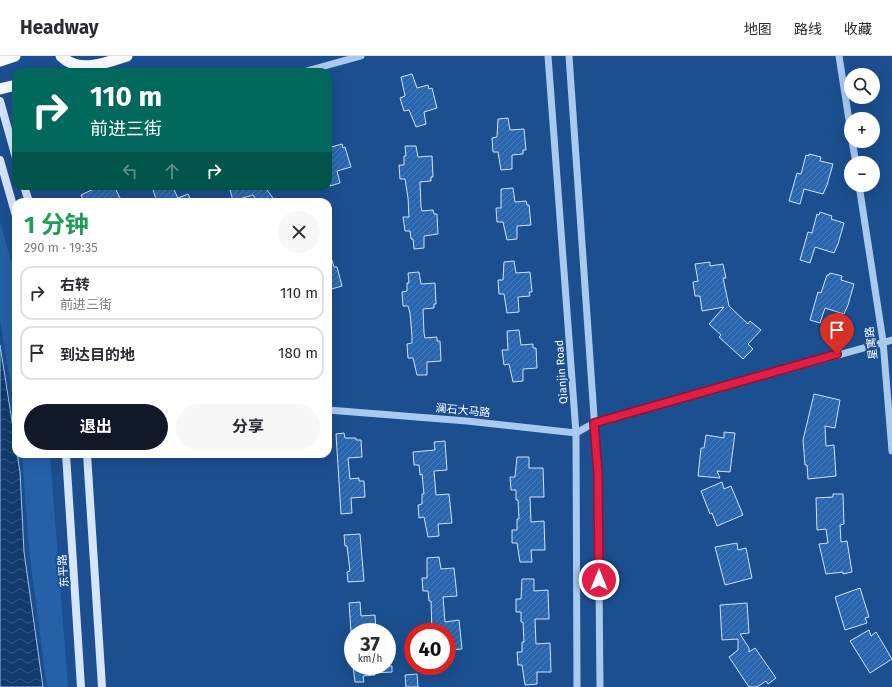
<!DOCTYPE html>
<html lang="zh">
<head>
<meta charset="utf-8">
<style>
	:root { --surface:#fff; --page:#f7f7f7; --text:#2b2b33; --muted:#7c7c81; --line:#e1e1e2; --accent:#111827 }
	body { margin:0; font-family:"Fira Sans","Noto Sans SC",sans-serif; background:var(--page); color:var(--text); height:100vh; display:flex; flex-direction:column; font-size:15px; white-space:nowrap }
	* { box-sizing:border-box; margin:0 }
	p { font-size:13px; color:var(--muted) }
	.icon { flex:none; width:22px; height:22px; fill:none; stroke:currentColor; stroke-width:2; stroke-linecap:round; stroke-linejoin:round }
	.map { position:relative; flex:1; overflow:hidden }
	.side { position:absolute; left:12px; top:142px; width:320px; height:260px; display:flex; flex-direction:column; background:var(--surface); border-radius:12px; box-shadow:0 4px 16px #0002 }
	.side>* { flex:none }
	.hud { position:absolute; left:12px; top:12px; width:320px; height:122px; border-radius:12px; box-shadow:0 4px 16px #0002; background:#00695c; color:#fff; overflow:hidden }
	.tools { position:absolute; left:844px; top:12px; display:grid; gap:8px }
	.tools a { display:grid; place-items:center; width:36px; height:36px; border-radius:50%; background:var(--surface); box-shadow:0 4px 16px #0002; font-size:20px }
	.speed { position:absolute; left:344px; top:567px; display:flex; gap:8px; font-size:20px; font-weight:700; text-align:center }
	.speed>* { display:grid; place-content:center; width:52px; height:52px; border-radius:50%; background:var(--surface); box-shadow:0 4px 16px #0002; line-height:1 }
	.speed small { font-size:10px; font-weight:400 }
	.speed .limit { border:6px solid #d22; background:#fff; color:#111 }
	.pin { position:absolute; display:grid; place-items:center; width:34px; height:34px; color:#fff; margin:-41px -17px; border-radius:50% 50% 50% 0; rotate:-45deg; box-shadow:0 0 4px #0007 }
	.pin .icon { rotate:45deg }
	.me { position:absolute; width:44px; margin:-22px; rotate:0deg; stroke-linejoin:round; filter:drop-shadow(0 0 3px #0008) }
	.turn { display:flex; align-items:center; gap:14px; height:84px; padding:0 12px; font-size:18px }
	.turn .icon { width:52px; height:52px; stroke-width:2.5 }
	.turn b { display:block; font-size:28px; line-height:34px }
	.lanes { display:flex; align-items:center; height:38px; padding:0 12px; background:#0003; justify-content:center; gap:20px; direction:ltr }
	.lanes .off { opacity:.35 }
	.round { display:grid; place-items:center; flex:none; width:42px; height:42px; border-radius:21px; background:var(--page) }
	.headline { display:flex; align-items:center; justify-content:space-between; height:68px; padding:0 12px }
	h1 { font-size:24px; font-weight:700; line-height:30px; color:#1e9e55 }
	.primary-button { display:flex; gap:8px; margin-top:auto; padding:8px 12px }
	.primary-button a { flex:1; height:46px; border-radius:24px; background:var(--accent); color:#fff; font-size:16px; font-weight:700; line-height:46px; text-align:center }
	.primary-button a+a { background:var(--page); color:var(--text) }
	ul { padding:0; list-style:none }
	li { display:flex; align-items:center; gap:12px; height:54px; margin:0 8px 6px; padding:0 4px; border:2px solid var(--line); border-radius:12px }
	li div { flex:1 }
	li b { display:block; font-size:15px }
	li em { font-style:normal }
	header { display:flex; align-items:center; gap:24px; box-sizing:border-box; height:56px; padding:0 20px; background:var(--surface); border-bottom:1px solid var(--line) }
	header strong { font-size:19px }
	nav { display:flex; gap:22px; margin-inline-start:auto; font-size:14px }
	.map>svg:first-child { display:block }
	.green { fill:#2461a8 }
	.water { fill:url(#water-waves); stroke:#9cc4f0 }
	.building { fill:url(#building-hatch); stroke:#cfe3fa }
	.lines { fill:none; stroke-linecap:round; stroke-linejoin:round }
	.tertiary { stroke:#a9c9ee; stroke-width:7 }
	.secondary { stroke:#d6e6fa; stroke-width:8 }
	.trunk { stroke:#f8faff; stroke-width:11 }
	.route-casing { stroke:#92132f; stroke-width:10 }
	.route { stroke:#e11d48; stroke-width:7 }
	.labels { text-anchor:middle; stroke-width:4; stroke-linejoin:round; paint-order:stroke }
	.street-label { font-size:11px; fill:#fff; stroke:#1b4f8f }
</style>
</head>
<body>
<header>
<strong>Headway</strong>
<nav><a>地图</a><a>路线</a><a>收藏</a></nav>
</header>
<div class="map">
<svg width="892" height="631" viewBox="0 0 892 631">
	<defs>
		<pattern id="water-waves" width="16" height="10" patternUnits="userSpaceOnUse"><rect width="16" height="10" fill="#123a6d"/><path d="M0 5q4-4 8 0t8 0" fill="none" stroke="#365883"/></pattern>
		<pattern id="building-hatch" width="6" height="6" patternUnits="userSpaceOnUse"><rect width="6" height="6" fill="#2a66ad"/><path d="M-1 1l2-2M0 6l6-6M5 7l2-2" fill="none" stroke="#4a7db9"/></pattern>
	</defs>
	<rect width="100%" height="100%" fill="#1b4f8f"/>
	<path class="green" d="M0,166l16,56v140l-16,-99z
		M22,398h28l18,233h-21l-18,-137z"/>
	<path class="water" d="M0,289l20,127 4,80 19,135h-43z"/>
	<path class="building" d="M412,18l5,14 11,-3 1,4 3,-1 5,20 -13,4 2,12 -10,3 -7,-17 -5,1 -4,-13 5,-2 -4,-19z
		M508,62l2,12 14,-1 2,21h-3v4l-11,1v14l-11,1 -3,-18h-5l-1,-14 5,-1 1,-18z
		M342,88l1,4 2,-1 6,20 -14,4 3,12 -10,3 -2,-38z
		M405,90h11l2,11 14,-1 1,21h-2v4l-11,1 1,25 1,4 11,-1 1,4h3l1,20 -14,2v12l-10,1 -1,-10h-2l-1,-8h-5l-2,-14h6l-1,-19 -3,-19h-5l-1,-14h5v-9h2z
		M809,98l12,3 -1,4 13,3 -6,21 -4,9 -19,-5 -4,15 -11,-3 8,-28 4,1 5,-19 3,1z
		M100,130h14l8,16h-38l-3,-7z
		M158,130h14l6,12 10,-4 4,8h-35l-4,-12 5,-2z
		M229,130h35l12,16h-18l-5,-7 -20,6z
		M513,132l2,14 11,-1 1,4h2l2,20 -14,1v13l-10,1 -4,-18h-6l-1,-14h5v-19z
		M820,156l12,4 -1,3 13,4 -6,21 -4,9 -19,-6 -5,16 -10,-3 8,-28 4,1 5,-19 2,1z
		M328,198h2l4,13h3l5,19 -14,4z
		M514,205l2,12 14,-1 2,20h-3l1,4 -12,1 1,15 -12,1 -3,-19h-5l-1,-14h5l1,-18z
		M710,206v4l13,-2 3,14h-3l6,28 19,18 2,-3 11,9 -13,14 5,5 -10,10 -24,-22 2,-2 -12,-11 15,-17 -22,4 -2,-15h-5l-2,-14 5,-1 -3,-17z
		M419,216l2,12 14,-1 1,21h-2v4l-11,1 1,24 1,5 12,-1v4h3l1,20 -14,1v13h-10l-4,-17h-5l-1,-14 5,-1v-7l-2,-23 -2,-7h-5l-1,-14 5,-1v-8h2l-1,-10z
		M830,217l12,3 -1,4 13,4 -6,21 -4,9 -19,-6 -5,15 -10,-3 8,-28 3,1 6,-18h2z
		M519,274l2,15 12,-1v4h3l1,20 -14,1v12l-10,1 -4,-18 -5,1 -2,-15h6l-1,-19z
		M814,338l26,6 -5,28 -10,-2 1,20 8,-1 2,31 -28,3 -1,-14h-2l-2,-25z
		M724,376l11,1 -5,39 -13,-1 3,7 -22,-2 3,-28h3l2,-13 18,3z
		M344,377l1,5h11v2h5l1,17 -14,1 2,21 9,-1v3h5l1,16 -14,1 1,15 -11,1 -5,-80z
		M445,385l2,29 -13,1 2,24 13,-1 3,29 -14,1 1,12 -11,1 -4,-20 -5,1 -1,-13 4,-1v-10h2l-2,-20 -2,1 -1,-10h-5l-1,-13 22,-2 -1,-8z
		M517,401h12v11h14l1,29h-14l1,25 13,-1 1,29h-14l1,12h-12l-3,-19h-5v-13h5v-11h2l-1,-19h-2v-10h-5l-1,-13h5z
		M722,426l2,7 7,-3 12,29 -26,11 -5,-13 -2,1 -9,-23z
		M833,438h10l1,30 -4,1 1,17 6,-1 5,31 -9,2v-2l-17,2 -7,-30 9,-1 -2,-14 -9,1 -1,-32 17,-1z
		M360,478l4,47 -16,1 -1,-10 3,-1 -3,-25h-2l-1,-11z
		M737,487l1,7 8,-2 6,30 -27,7 -10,-38z
		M439,501l2,12 13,-1 3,28 -14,1 2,25 14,-2 3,29 -15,1v-18h-15l-1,-31h-2l-1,-10h-5l-1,-13h5v-20z
		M522,523h12v12l14,-1 1,29h-14l1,25 14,-1 1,29h-14v12l-12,1 -3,-20h-4l-1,-13h5v-10h2l-1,-20h-2v-10h-5v-13h5z
		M860,532l9,29 -4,1 2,5 -22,7 -10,-33z
		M360,546l1,14 14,-1 1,17h-25l-2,-29z
		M747,547l2,30 -9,1 9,14v4l6,-4 21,30 -8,6 -2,-3 -9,6h-8l-20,-30 9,-7v-11l-16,1 -2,-35z
		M869,574l2,6 5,-4 16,27 -22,14 -20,-32z
		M353,610h39v6l-18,1 1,2 -12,1 1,6h-9z
		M417,618l1,13h-12l-1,-12z"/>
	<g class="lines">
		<path class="tertiary" d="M548,0l28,377 1,254
			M569,0l29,418 2,213
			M839,0l12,77
			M303,16l58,-16
			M852,85l4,22
			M859,129l24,156 9,110
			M328,354l139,11 109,12 18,-10 298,-83"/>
		<path class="secondary" d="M0,45l16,57
			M0,104l16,56
			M24,130l5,16
			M66,398l15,233
			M87,398l15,233"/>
		<path class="trunk" d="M61,0c18,18 44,7 66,0
			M0,5l15,-5
			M0,33l16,-4"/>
	</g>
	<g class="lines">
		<defs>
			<path id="route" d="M599,524l-1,-106 -4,-51 243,-69"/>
		</defs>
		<use href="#route" class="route-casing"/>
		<use href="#route" class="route"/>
	</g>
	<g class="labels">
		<g class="street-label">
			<text transform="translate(871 287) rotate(-97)" y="4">星寓路</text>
			<text transform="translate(561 316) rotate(-94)" y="4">Qianjin Road</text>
			<text transform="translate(463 354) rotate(5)" y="4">澜石大马路</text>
			<text transform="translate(63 515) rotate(-94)" y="4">东平路</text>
		</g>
	</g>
</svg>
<div class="tools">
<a><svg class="icon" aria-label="search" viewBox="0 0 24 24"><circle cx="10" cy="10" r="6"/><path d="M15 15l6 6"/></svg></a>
<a>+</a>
<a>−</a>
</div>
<div class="speed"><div>37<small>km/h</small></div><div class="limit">40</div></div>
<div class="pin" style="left:837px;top:298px;background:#d93025"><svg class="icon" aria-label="arrive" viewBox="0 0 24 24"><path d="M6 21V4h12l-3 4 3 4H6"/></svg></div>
<svg class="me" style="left:599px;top:524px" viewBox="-20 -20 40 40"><circle r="17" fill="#e11d48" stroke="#fff" stroke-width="3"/><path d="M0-11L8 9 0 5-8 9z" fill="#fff"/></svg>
<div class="hud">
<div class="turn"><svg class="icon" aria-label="right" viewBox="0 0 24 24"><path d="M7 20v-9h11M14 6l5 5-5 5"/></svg><div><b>110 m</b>前进三街</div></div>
<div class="lanes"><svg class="icon off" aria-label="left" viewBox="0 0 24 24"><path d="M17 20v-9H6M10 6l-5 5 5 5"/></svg><svg class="icon off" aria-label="ahead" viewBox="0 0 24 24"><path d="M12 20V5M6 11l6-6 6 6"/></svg><svg class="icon" aria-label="right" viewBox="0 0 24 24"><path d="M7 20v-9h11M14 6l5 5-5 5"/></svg></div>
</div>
<section class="side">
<div class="headline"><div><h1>1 分钟</h1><p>290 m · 19:35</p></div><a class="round"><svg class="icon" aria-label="close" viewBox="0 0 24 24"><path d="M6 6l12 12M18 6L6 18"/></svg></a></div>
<ul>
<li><svg class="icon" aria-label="right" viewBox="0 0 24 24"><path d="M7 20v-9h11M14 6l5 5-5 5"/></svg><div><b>右转</b><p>前进三街</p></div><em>110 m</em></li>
<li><svg class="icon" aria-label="arrive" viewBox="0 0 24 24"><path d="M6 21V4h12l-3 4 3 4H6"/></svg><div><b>到达目的地</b></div><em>180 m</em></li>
</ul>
<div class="primary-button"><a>退出</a><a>分享</a></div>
</section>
</div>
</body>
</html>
